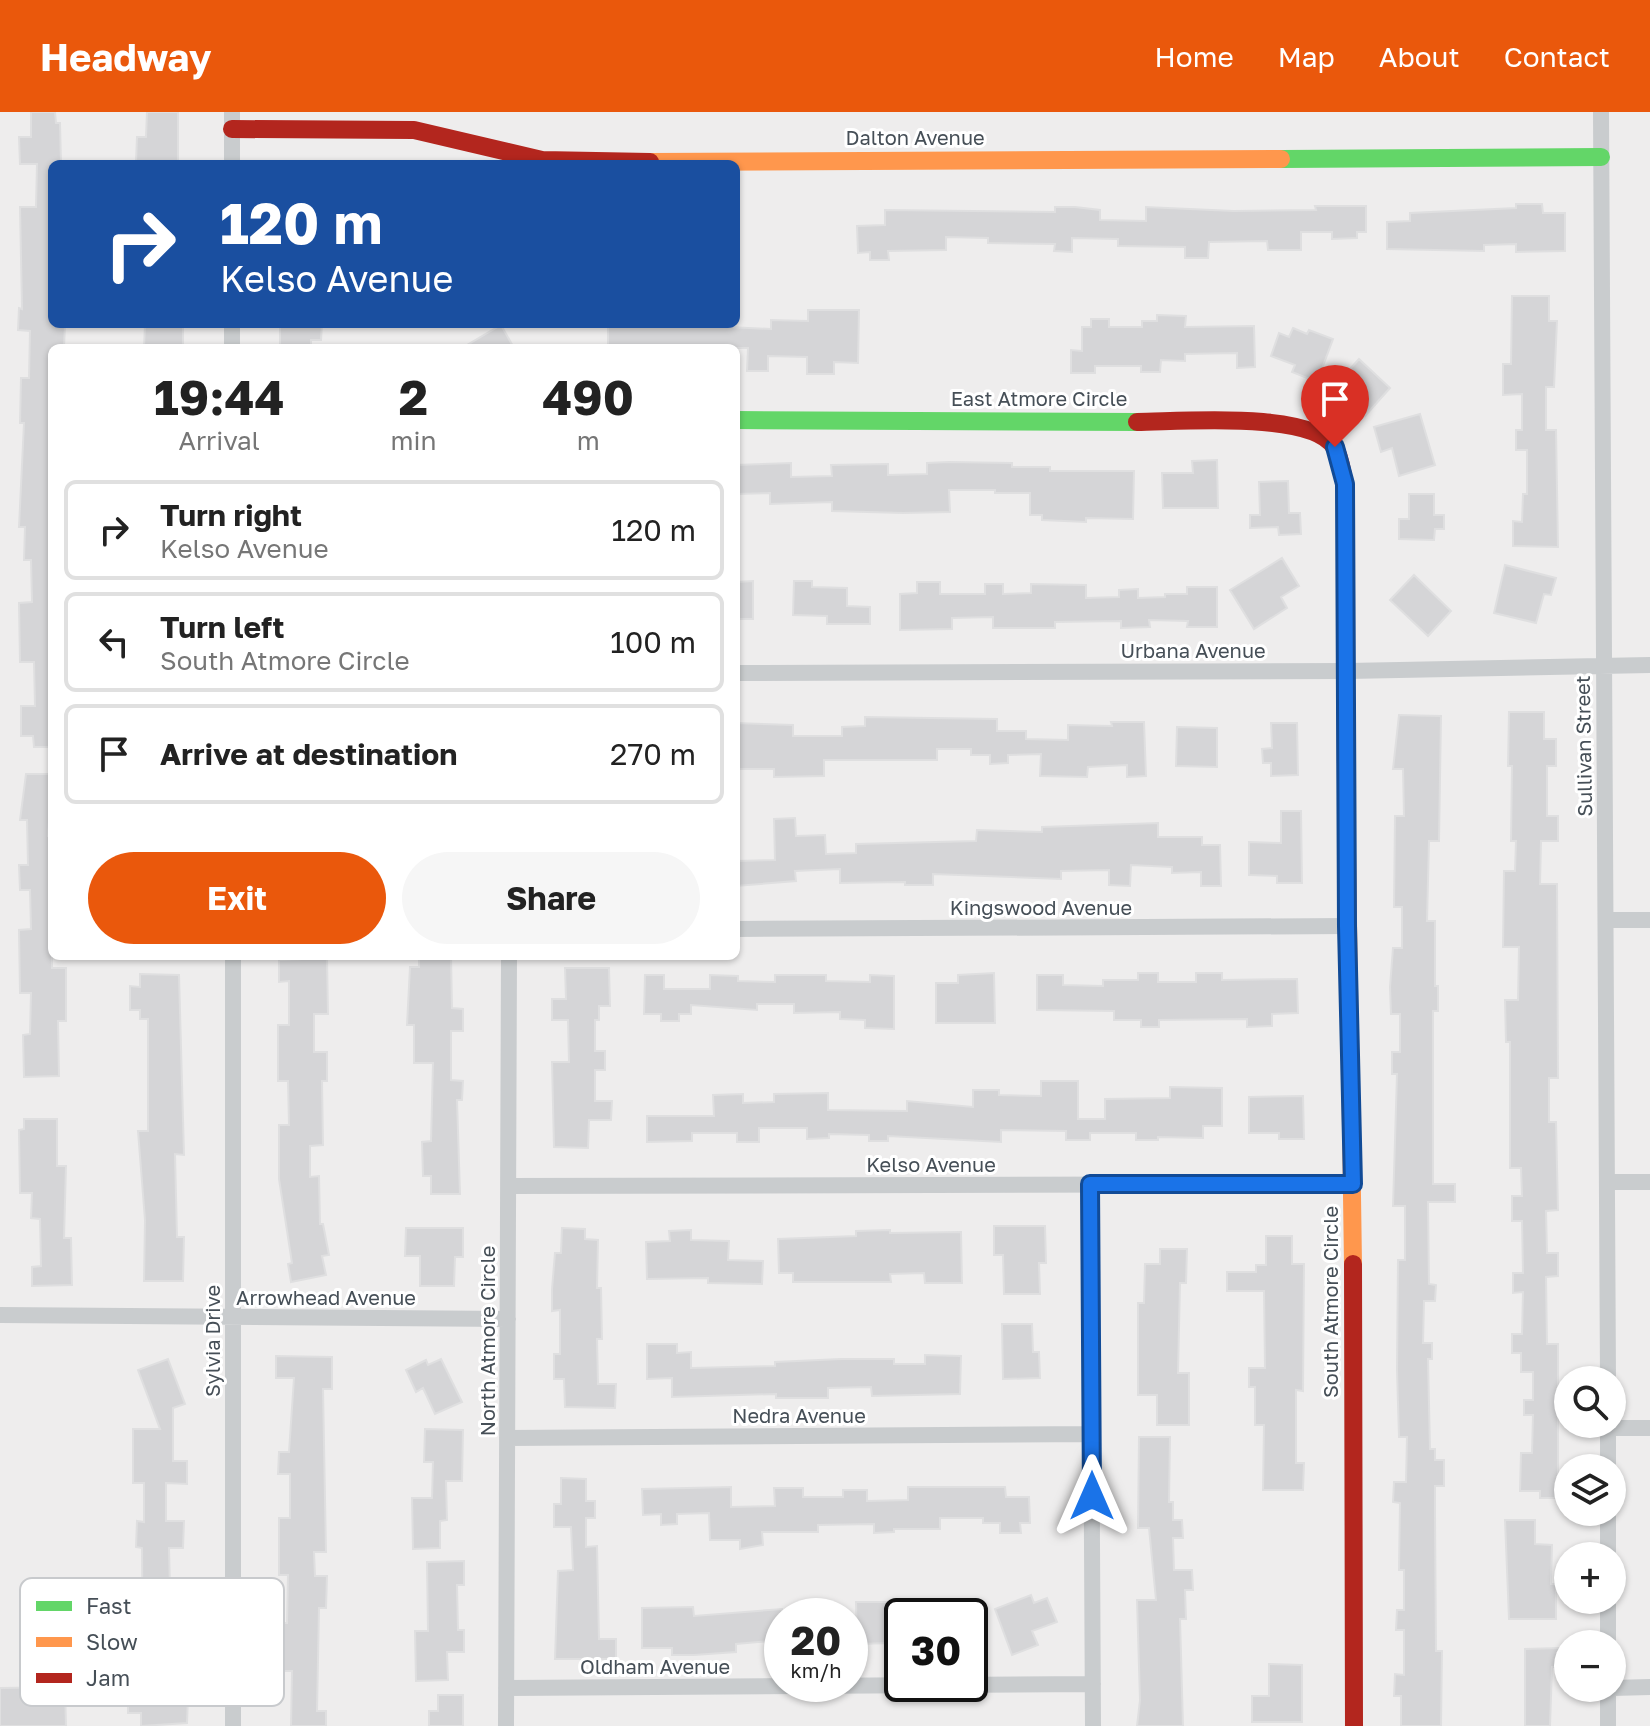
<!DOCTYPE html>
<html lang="en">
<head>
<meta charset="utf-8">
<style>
	:root { --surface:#fff; --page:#f6f6f6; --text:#222; --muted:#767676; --line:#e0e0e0; --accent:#ea580c }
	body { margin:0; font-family:"Golos Text",sans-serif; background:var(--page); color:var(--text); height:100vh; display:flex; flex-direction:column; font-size:30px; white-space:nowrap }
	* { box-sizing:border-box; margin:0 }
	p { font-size:26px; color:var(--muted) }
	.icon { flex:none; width:44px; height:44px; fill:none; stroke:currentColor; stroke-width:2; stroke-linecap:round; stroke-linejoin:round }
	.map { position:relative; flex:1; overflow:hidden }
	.drawer { position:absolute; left:48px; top:232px; width:692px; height:616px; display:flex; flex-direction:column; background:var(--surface); border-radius:12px; box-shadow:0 2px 6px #0004 }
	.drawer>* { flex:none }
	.banner { position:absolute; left:48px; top:48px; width:692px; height:168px; border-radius:12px; box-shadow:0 2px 6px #0004; background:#1a4fa0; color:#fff; overflow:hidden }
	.buttons { position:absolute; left:1554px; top:1254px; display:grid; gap:16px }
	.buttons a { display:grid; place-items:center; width:72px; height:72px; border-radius:50%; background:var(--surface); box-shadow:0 2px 6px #0004; font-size:40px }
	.speed { position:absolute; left:764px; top:1486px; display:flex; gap:16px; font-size:40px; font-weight:700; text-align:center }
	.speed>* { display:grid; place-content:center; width:104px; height:104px; border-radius:50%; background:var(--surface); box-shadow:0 2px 6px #0004; line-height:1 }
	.speed small { font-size:20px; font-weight:400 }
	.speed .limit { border:4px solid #111; border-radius:12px; background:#fff; color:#111 }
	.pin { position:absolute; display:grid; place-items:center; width:68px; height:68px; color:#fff; margin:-82px -34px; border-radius:50% 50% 50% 0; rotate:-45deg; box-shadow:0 0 8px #0007 }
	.pin .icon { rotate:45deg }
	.me { position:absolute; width:88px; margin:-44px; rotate:0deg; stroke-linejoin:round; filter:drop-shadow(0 0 6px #0008) }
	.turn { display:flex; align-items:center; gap:28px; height:168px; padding:0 40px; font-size:36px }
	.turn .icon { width:104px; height:104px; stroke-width:2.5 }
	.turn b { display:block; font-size:56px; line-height:68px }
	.eta { display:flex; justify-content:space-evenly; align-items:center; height:136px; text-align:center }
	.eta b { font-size:48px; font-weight:700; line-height:56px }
	.button { display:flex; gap:16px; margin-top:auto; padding:16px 40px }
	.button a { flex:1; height:92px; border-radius:48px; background:var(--accent); color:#fff; font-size:32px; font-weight:700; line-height:92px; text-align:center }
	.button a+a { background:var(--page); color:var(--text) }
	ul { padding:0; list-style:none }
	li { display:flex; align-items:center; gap:24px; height:100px; margin:0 16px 12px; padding:0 24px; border:4px solid var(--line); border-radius:12px }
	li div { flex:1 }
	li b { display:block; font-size:30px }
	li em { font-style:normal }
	header { display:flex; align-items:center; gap:48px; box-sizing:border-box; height:112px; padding:0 40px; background:var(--accent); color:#fff }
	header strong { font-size:38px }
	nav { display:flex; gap:44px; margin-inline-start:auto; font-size:28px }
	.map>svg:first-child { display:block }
	.building { fill:#d5d5d7; stroke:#dfdfe0; stroke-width:2 }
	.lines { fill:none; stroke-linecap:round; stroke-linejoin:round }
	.street { stroke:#c9ccce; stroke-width:16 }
	.fast { stroke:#63d668; stroke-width:18 }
	.slow { stroke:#ff974d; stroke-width:18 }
	.jam { stroke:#b3261e; stroke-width:18 }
	.route-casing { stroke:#114b97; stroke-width:20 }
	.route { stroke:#1a73e8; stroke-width:14 }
	.labels { text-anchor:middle; stroke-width:6; stroke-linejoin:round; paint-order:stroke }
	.street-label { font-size:20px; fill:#464f57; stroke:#fff }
	.key { fill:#fff; stroke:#c8cacd; stroke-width:2 }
	.key-label { font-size:22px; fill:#464f57 }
</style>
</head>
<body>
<header>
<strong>Headway</strong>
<nav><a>Home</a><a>Map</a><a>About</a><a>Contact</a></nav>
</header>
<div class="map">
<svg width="1650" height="1614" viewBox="0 0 1650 1614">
	<rect width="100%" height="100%" fill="#eeeded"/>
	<path class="building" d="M31,0h24l1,11h4l1,41h-9v160h13l-1,24h-12v399h-18l-1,-11h-12v-30h14l-1,-44h-14l-1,-59 13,-1 -1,-42h-7l1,-33h-6l5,-104h-4l1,-45h8l1,-47 -12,-1 1,-22 3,1 -2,-102h16l1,-43h-17l-1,-27h12z
		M147,0h31v50h-42l1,-25h9z
		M1516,92h26l1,9h22v38l-49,1v-8l-32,1v6l-97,-2v-27l23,-1v-8l106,-5z
		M1315,94h51v26h-9v6l-25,1v-7h-31v18h-33l-1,-9 -58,1 -1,16h-23v-11l-67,-1v-7l-46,-1v14l-18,-1 1,-7 -67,-1v-5l-42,-1v13l-58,1 1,9h-19v-8l-12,1 -1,-27 28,-1v-15l170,2v-5h20l25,3v10l46,1v-14l88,4 82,-1z
		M1512,184h37v25h8l-3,66h-8v43h10l2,117 -45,-1v-25l9,1 1,-28h4v-44h-11v-20h6v-36l-19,1v-31h8z
		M808,198h51l-1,53 -24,-1v12h-27v-17l-39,-1v15h-21l1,-23h-140v-24h120v3l43,2v-9l37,1z
		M1157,203l29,1 -1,11 69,-1 1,41 -18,1v-15l-52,1v7l-24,-1 -1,12h-19v-6h-46v7h-24v-23l11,1v-24h9v-8h18v8h33v-6h15z
		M145,212h38v24h-39z
		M280,212h42l-1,16h-10v8h-31z
		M501,213l13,23h-52z
		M1293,216l14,6 2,-4 24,9 -16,43 -25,-10 3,-7 -24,-9 8,-23 10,4z
		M1359,247l31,29 -25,28 -33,-27z
		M1420,302l15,51 -36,11 -7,-28 -11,4 -7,-25z
		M1217,348l1,48h-55l-1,-35h31l-1,-12z
		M949,350l63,1v4h38v4h84l-1,48 -47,-1v4l-44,-2v-5h-12v-22h-35v-3h-46l1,22 -47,1 -71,-2v-9l-62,2v-11l-34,1v-29l55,-2v14l41,-1 -1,-11 57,-1v11l39,-1v-11z
		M1288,369l1,32h11l1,21 -22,1 -1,-8 -28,1v-13h10l-1,-33z
		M1409,382h25v21h10v14h-9l-1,11 -35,-1v-20h10z
		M1282,446l17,28 -18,11 6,11 -33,21 -24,-39z
		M1505,453l51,13 -5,17 -7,-1 -8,29 -42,-10z
		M1414,463l37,36 -23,25 -38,-36z
		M753,469v38h-17v-37z
		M794,469h18v6l35,1v18l23,1v17h-43v-8l-34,-1z
		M917,470h23v12h45v-10h18v10l28,-1v-9l55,1v13l33,-1v-7l19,-1v9l27,-1v-3h22v-7h30v40h-30l1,-6 -39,-1 1,7 -29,1v-7l-66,1v6h-62v-11l-41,1v11l-52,1v-36l17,-1z
		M1509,600h35v27h12v27h-9v50h11v25h-17l-1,43h17l1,194h-9v44h7l2,88 -12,1 1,42h11v23l-12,1 1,67h11v154h-18v-7h-20l1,-38h11l1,-38h-9v-15h9v-28h-12v-19h-9v-19h10l1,-42 -10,1v-20h10l-1,-52h-10v-25h10l-1,-28h-11v-126h-4l-1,-42h13l1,-53h-16l1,-76h11l1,-30h-5l1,-75h-4z
		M1399,603l42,1 -2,125h-10l-2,80h8v65h3v25h-5v173h22v18h-27l1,82 7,1 -1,16h-11l-1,42h9v16h-4l2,90h5v11h9v26h-9v28l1,137h6l-1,75h-40v-30h-7l1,-22 9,1v-45h-8l1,-20h7v-40h-5l1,-67 -7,-1 1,-20h12l1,-45h-8l-2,-67 1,-110h7v-54h-12l4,-132h-5v-22h8v-38h-9l-1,-27 3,-39h9v-41h-8l1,-91h9l-1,-47h-10z
		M865,605l132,2v12h29v8l42,1v-15l44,1 -1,-4h33l2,54 -19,1v-12l-39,2 -1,10 -47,-1 1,-22 -33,1v8l-18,1v-9h-19v-6h-34v11h-113v16l-50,1v-8h-38v-46l57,2v11h49v-9l23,-1z
		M1271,611h26l1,52 -27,1v-13h-8l-1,-14 10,-1z
		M1177,615l40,1v39l-41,-1z
		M26,662h26l-4,62h4v132h14v53h-8l1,55 -35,1 -1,-42 7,-1 1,-41h-11l-1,-63 12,-1 -1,-39h-10l-1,-25h9l-1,-45h-7z
		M1281,699h20l1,72h-25v-7l-28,-1v-33l32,1z
		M795,706l1,18 29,-1 1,19 30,-1v-9l120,-3 1,-11 65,2v-5l116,-4v14h44v8h18l1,41h-20v-14l-29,1v-6l-41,-2 -1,21 -21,-1v-15l-48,1v8l-128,-5v11h-28v-3l-65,1v-14l-45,2 1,10 -60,5v-25l39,-1 -1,-41z
		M419,844h32l1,52 11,1v22h-12v49l12,1 -1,19h-5l3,94h-29v-18h-8l-1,-34 9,-1 2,-78h-19v-38h-7l3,-58h9z
		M327,846l1,56h-14v38h13v29h-5l1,64 -13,1v31l9,-1 1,48h3l6,31 -7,1 4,19 -35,7 -3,-18 4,-1 -13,-84v-54h10l-1,-44h-10v-56h11v-44l-10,1v-22z
		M565,856h44l1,38h-11v14h-4v31h10v19h-10v31h17l-1,19h-22l-1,28 -34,-1 -2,-85h17l-1,-42h-16v-21h14z
		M994,861l1,50h-59v-40h22v-8z
		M1138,861h20v9h38v-9h26v7l75,-1 1,34 -26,1v12l-25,1v-8l-88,1v7h-18v-7h-27v-9l-77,-1v-35h26v10l40,1v-6h35z
		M140,862l39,1 5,180 -9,-1 2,83h7l-1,44h-39l1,-61 -7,-89h10v-112h-8v-9h-10v-24l10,1z
		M645,863h19v14h46v-14l28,1v5l37,1v-7h51v6l44,1v-7l24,1v53l-29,-1v-8l-25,-1v-7l-46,1v-9h-37v6l-66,-5v9h-12v7h-18v-7h-17z
		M1041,969h37v38h27v-20l65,-1v-11l52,1v38h-19v12l-45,-1v3h-22v-7h-46v7h-24v-9l-65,-1v12l-113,-6v5h-19v-6l-40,-1v4l-22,1v-11h-48v14h-22v-9h-45v8l-45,1v-26h67l-1,-21 30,-1v9l31,-1v-8l54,-1v17l79,1v-10l66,6v-17h26v5l42,1z
		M1303,984l1,43h-25v-6h-30v-36z
		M24,1007h33v47h9l-2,72h7l1,47 -40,1v-19l9,-1 -1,-47 -9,-1 1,-25h-12l-1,-63 5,-1z
		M994,1114h51l1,37h-7l1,31h-36l-1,-39h-9z
		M406,1116h57v29h-8l-1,29h-34v-30h-15z
		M562,1116l23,1v10l13,1 -1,48h4l1,51h-5l1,45h18l-1,24 -50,-1 -1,-28h-10v-25h6v-44l-8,1v-22l3,-36h6z
		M691,1118v10l38,1 -1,19 35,1 -1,23 -54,-1v-5l-61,1 -1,-37 24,-1 -1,-10z
		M890,1118v3l71,-1 1,51h-37l-1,-10 -34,1 1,8h-98v-9h-14l-1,-34 78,-3v-5z
		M1266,1124h26v28h12l-1,127 -7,-1v73h8l-1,27h-40l1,-65h-9v-38h-6v-19h16l-1,-77h-37v-19h29v-7h10z
		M1160,1137h27l-1,34h-6l-2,90h11v52h-32v-30h-19v-92h6l1,-39h15z
		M1002,1212h30l1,28h6l1,26 -37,1z
		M647,1232h30v9l14,-1v16l84,-2v-4l66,-3h53v5h31v-9l36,1 -1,38 -88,2 -1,-9 -43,1v10h-52v-4l-104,3v-19l-25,1z
		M276,1244l56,1v32h-9l3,163h-12l1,24h12l-1,32h-7l-2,103h9v15h-35l1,-55h-15v-25h5l1,-23h4l1,-48h-9v-57h11v-44h-12l1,-22h10l5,-74h-18z
		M168,1247l17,45 -12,4v53h14v23l-21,-1v38h18l-1,27h-14l1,41 13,-1 4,67h-9l-1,42h11l-1,26 -46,3v-13h-13v-17h15l-1,-148 -6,-1 1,-26 7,1v-39h-11v-54h27l-22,-59z
		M441,1247l21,43 -27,12 -12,-26 -7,4 -10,-22 20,-10 2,5z
		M425,1317l38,1 -1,51h-16l1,39 -7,1v27l-27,1 -1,-51h20l1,-36h-9z
		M1139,1325h31l-1,65h4v18h9l1,18h-10l1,32h18l1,20h-8l1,29h-6l3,107h-46l3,-26 -3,-100h19l-7,-72h-11z
		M561,1366l25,1v22h9v17h-9v29l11,-1 2,93h17v20h-61l3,-88 15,-1 -2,-43h-17v-23h7z
		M731,1375v20l44,-1 -1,-18h29v9h40v-7h24v11l41,-1v-13h97l1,10h23l1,26h-10l1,10h-21v-10h-17v-5h-43v11h-46v3l-20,1v-9l-56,1v7h-56l1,13 -23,4v-9h-30l-1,-27 -32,1v10l-16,1v-11l-18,1 -1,-26z
		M1505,1408h30v24l17,1 -1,39h5v35h-47z
		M464,1449v24h-7l1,45h6v22h-17l1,28 -32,1 -1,-50h13l-1,-69z
		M1031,1483l3,8 13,-5 10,24 -25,9 6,14 -26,10 -17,-46z
		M856,1490h36v41l-35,1z
		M693,1495l1,9 88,-7v31l-46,4v8l-42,3h-22v-7h-30v-40z
		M1560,1536v19h-8l-2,59h-25v-77z
		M1269,1552l33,1v57h-50v-26h17z
		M65,1575l1,39h-66v-38z
		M438,1583h25v31h-34v-15h9z"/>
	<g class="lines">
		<path class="street" d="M232,0v52
			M1601,0l7,1268
			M232,212v24
			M736,561l612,-2 302,-6
			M1608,808h42
			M736,817l611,-3
			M1608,1070h42
			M1090,1072l3,542
			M509,1074l844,-2
			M0,1203l508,4
			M1608,1312v44
			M1608,1316h42
			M507,1326l585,-4
			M1608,1400v44
			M1608,1488v44
			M506,1576l587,-4
			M1608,1576v38
			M1612,1576l38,-1
			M233,1614v-770
			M506,1614l3,-770"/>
		<path class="fast" d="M1281,47l320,-2
			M736,308l401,2"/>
		<path class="slow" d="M650,50l631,-3
			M1346,671l7,481"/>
		<path class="jam" d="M232,17l182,1 128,30 108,2
			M1137,310c41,0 176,-12 198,26 6,10 7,25 10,36l1,299
			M1353,1152l1,462"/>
	</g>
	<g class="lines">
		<defs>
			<path id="route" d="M1092,1384l-2,-312h263l-6,-258 -2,-442 -10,-37"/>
		</defs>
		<use href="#route" class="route-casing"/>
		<use href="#route" class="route"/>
	</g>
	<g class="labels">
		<g class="street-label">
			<text x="915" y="33">Dalton Avenue</text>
			<text x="1039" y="294">East Atmore Circle</text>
			<text x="1193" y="546">Urbana Avenue</text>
			<text transform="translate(1584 634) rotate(-91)" y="7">Sullivan Street</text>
			<text x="1041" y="803">Kingswood Avenue</text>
			<text x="931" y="1060">Kelso Avenue</text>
			<text x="326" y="1193">Arrowhead Avenue</text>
			<text transform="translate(1331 1190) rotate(-90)" y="7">South Atmore Circle</text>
			<text transform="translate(213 1229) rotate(-90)" y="7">Sylvia Drive</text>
			<text transform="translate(488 1229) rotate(-90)" y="7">North Atmore Circle</text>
			<text x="799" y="1311">Nedra Avenue</text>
			<text x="655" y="1562">Oldham Avenue</text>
		</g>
	</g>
	<rect x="20" y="1466" width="264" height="128" rx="12" class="key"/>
	<rect x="36" y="1489" width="36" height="10" fill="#63d668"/>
	<rect x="36" y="1525" width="36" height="10" fill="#ff974d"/>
	<rect x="36" y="1561" width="36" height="10" fill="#b3261e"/>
	<g class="key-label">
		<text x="86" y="1502">Fast</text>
		<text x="86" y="1538">Slow</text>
		<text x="86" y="1574">Jam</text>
	</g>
</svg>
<div class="buttons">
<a><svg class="icon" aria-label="search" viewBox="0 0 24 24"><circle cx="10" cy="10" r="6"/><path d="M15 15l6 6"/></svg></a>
<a><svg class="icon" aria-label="layers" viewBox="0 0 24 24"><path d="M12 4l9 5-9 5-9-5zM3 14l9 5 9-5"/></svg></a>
<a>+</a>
<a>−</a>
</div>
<div class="speed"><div>20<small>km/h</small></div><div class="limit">30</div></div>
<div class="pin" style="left:1335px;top:335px;background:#d93025"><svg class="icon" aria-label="arrive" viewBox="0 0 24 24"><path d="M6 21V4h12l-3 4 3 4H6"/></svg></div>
<svg class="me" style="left:1092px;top:1384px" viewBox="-20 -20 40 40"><path d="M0-17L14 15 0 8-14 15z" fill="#1a73e8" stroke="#fff" stroke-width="4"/></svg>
<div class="banner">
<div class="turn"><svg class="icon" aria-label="right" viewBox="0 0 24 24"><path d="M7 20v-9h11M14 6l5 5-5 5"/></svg><div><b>120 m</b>Kelso Avenue</div></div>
</div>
<section class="drawer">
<div class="eta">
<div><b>19:44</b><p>Arrival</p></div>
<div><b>2</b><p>min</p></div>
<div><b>490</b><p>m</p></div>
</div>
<ul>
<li><svg class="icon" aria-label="right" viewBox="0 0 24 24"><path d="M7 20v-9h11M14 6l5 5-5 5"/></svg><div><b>Turn right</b><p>Kelso Avenue</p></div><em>120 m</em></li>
<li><svg class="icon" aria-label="left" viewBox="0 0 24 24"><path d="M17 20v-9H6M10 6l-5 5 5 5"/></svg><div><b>Turn left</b><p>South Atmore Circle</p></div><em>100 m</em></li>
<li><svg class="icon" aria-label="arrive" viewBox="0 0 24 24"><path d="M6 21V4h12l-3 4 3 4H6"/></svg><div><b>Arrive at destination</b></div><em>270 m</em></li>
</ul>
<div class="button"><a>Exit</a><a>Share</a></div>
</section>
</div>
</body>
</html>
